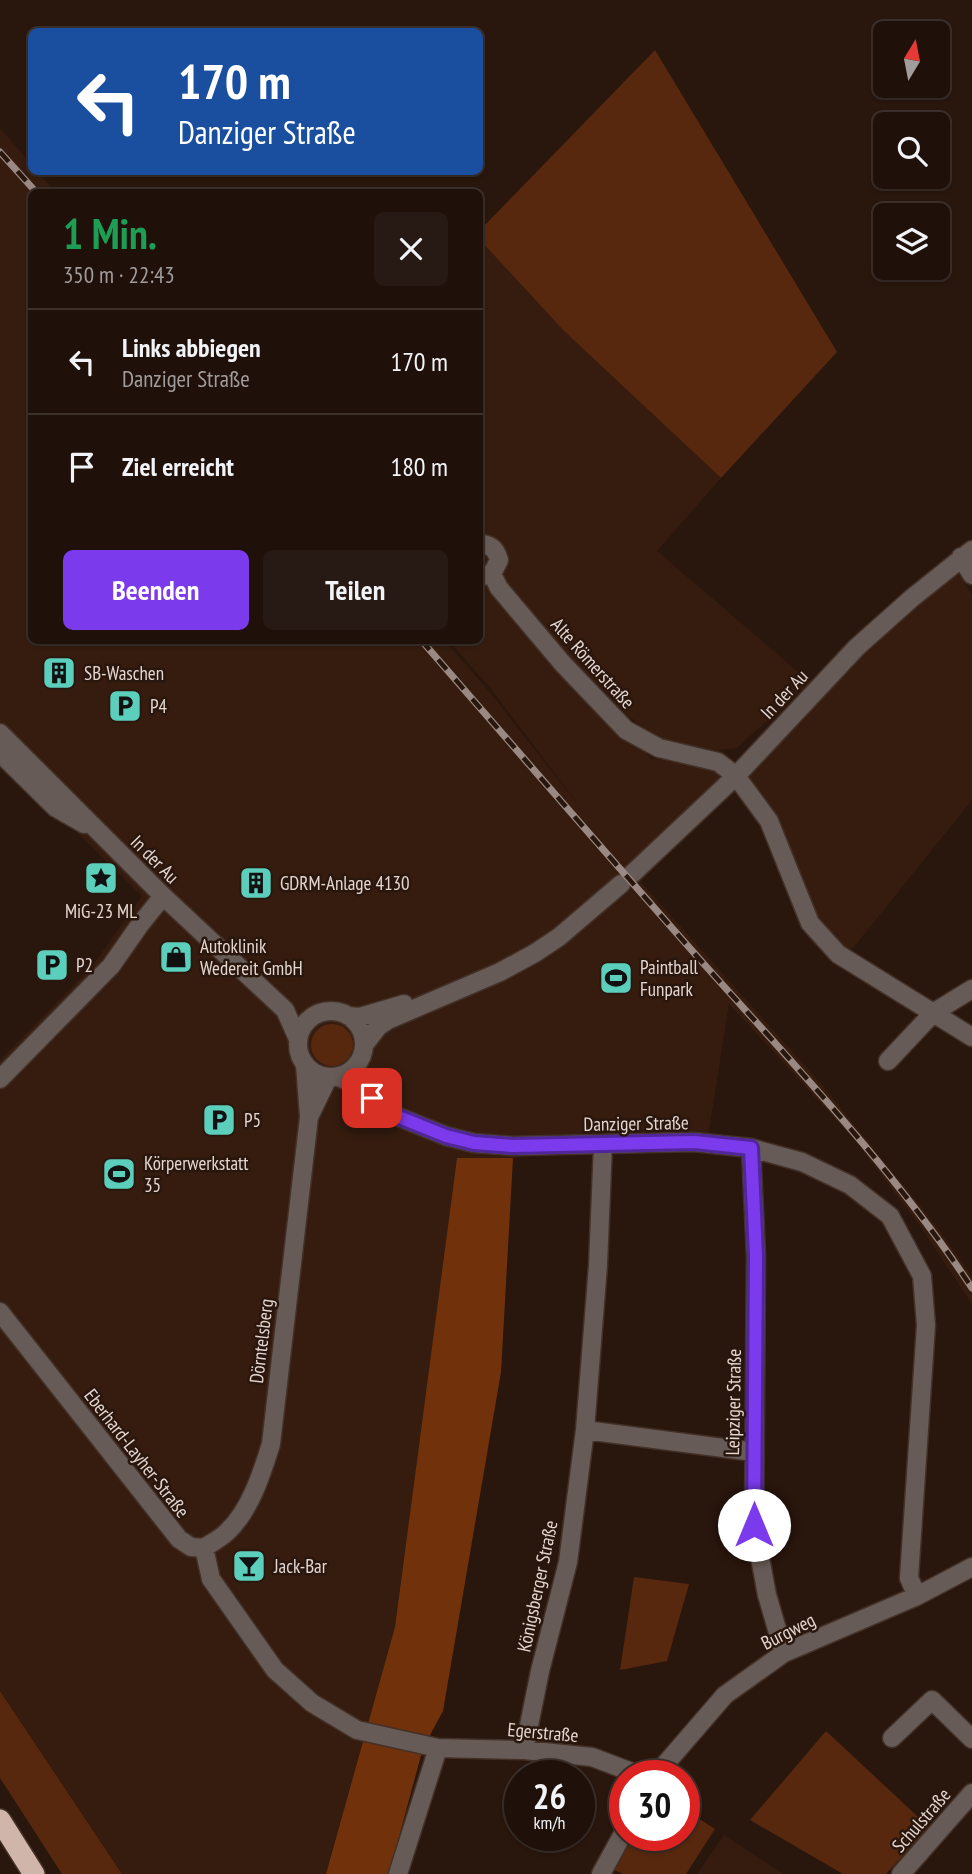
<!DOCTYPE html>
<html lang="de">
<head>
<meta charset="utf-8">
<style>
	:root { --surface:#1f100a; --page:#271913; --text:#f1f3f6; --muted:#a19d9c; --line:#3c302b; --accent:#7c3aed }
	body { margin:0; font-family:"PT Sans Narrow",sans-serif; background:var(--page); color:var(--text); height:100vh; display:flex; flex-direction:column; font-size:26px; white-space:nowrap }
	* { box-sizing:border-box; margin:0 }
	p { font-size:23px; color:var(--muted) }
	.icon { flex:none; width:38px; height:38px; fill:none; stroke:currentColor; stroke-width:2; stroke-linecap:round; stroke-linejoin:round }
	.map { position:relative; flex:1; overflow:hidden }
	.details { position:absolute; left:28px; top:189px; width:455px; height:455px; display:flex; flex-direction:column; background:var(--surface); border-radius:10px; box-shadow:0 2px 5px #0004,0 0 0 2px var(--line) }
	.details>* { flex:none }
	.banner { position:absolute; left:28px; top:28px; width:455px; height:147px; border-radius:10px; box-shadow:0 2px 5px #0004,0 0 0 2px var(--line); background:#1a4fa0; color:#fff; overflow:hidden }
	.needle { width:46px; rotate:10deg }
	.controls { position:absolute; left:873px; top:21px; display:grid; gap:14px }
	.controls a { display:grid; place-items:center; width:77px; height:77px; border-radius:10px; background:var(--surface); box-shadow:0 2px 5px #0004,0 0 0 2px var(--line); font-size:35px }
	.speed { position:absolute; left:504px; top:1760px; display:flex; gap:14px; font-size:35px; font-weight:700; text-align:center }
	.speed>* { display:grid; place-content:center; width:91px; height:91px; border-radius:50%; background:var(--surface); box-shadow:0 2px 5px #0004,0 0 0 2px var(--line); line-height:1 }
	.speed small { font-size:18px; font-weight:400 }
	.speed .limit { border:10px solid #d22; background:#fff; color:#111 }
	.pin { position:absolute; display:grid; place-items:center; width:60px; height:60px; color:#fff; margin:-30px; border-radius:14px; box-shadow:0 4px 10px #0006 }
	.me { position:absolute; width:77px; margin:-38px; rotate:0deg; stroke-linejoin:round; filter:drop-shadow(0 0 5px #0008) }
	.turn { display:flex; align-items:center; gap:24px; height:147px; padding:0 35px; font-size:32px }
	.turn .icon { width:91px; height:91px; stroke-width:2.5 }
	.turn b { display:block; font-size:49px; line-height:60px }
	.round { display:grid; place-items:center; flex:none; width:74px; height:74px; border-radius:10px; background:var(--page) }
	.head { display:flex; align-items:center; justify-content:space-between; height:119px; padding:0 35px }
	h1 { font-size:42px; font-weight:800; line-height:52px; color:#1e9e55 }
	.action { display:flex; gap:14px; margin-top:auto; padding:14px 35px }
	.action a { flex:1; height:80px; border-radius:10px; background:var(--accent); color:#fff; font-size:28px; font-weight:800; line-height:80px; text-align:center }
	.action a+a { background:var(--page); color:var(--text) }
	ul { padding:0; list-style:none }
	li { display:flex; align-items:center; gap:21px; height:105px; padding:0 35px; border-top:2px solid var(--line) }
	li div { flex:1 }
	li b { display:block; font-size:26px }
	li em { font-style:normal }
	.map>svg:first-child { display:block }
	.built { fill:#351c0f }
	.green { fill:#57280e }
	.forest { fill:#71320b }
	.lines { fill:none; stroke-linecap:round; stroke-linejoin:round }
	.minor-casing { stroke:#433128; stroke-width:21 }
	.highway-casing { stroke:#433128; stroke-width:24 }
	.minor { stroke:#665b56; stroke-width:18 }
	.highway { stroke:#d0b6aa; stroke-width:21 }
	.rail-casing { stroke:#998982; stroke-width:7 }
	.rail { stroke:#29160d; stroke-width:4.5; stroke-dasharray:13; stroke-linecap:butt }
	.route-casing { stroke:#51269a; stroke-width:18 }
	.route { stroke:#7c3aed; stroke-width:12 }
	.labels { text-anchor:middle; stroke-width:5; stroke-linejoin:round; paint-order:stroke }
	.street-label { font-size:19px; fill:#e4d6d0; stroke:#29160d }
	.poi-label { font-size:19px; fill:#e4d6d0; stroke:#29160d; text-anchor:start }
</style>
</head>
<body>
<div class="map">
<svg width="972" height="1874" viewBox="0 0 972 1874">
	<rect width="100%" height="100%" fill="#29160d"/>
	<path class="built" d="M0,128l31,36 1,8h6l17,20h-23v448l413,1 44,50 94,120 -92,-122 -42,-48 31,-1v-400l83,90 158,148 -64,73 153,131 -73,66 -20,2 -57,-8 -36,-30 -59,-59 86,106 46,4 20,9 19,4 121,-129 102,-73 13,21v205l-118,147 -16,7 -28,-31 -41,-102 -33,-45 -103,97 190,213 108,133 41,57v28l-52,-78 -66,-87 -125,-135 -21,133 -195,21h-56l-62,469 -69,247h-204l-122,-183v-631l93,-95 49,-69 -142,-138z
		M724,1835l59,39h-86z"/>
	<path class="green" d="M655,50l182,302 -116,126 -158,-148 -83,-90v-10z
		M311 1045a21 21 0 1 1 42 0a21 21 0 1 1-42 0Z
		M634,1577l55,7 -22,77 -47,9z
		M0,1691l122,183h-60l-62,-96z
		M826,1731l103,96 -43,47h-43l-93,-54z
		M684,1809l31,20 -29,45h-63l-9,-4 20,-34h50z"/>
	<path class="forest" d="M457,1158h56l-12,214 -58,339 -20,37 -34,126h-63l69,-247z"/>
	<g class="lines">
		<defs>
			<path id="minor" d="M480,544c10,0 16,5 19,16l-7,14 -12,2
				M961,557l11,18
				M492,574l7,14 64,76 63,66 33,18 59,14 18,14 33,45 41,102 28,31 134,83
				M0,733l163,163 122,114 13,29
				M0,753l56,55 28,16
				M632,874l104,-98 121,-129 55,-49 60,-48
				M298 1044a33 33 0 1 1 66 0a33 33 0 1 1-66 0Z
				M348,1016l12,1 44,-13
				M364,1045l14,-18 10,-7 112,-48 35,-19 24,-16 62,-53
				M888,1061l45,-48 39,-24
				M338,1077l12,5 44,33 52,21 28,7 39,3 181,-4 57,6 51,14 48,23 40,31 32,60 4,49 -17,253 8,18
				M0,1079l111,-113 28,-40 24,-30
				M309,1117l17,-35 5,-5
				M751,1148l5,108 -2,269 13,70 17,58
				M0,1312l179,227 12,8 13,1
				M585,1430l169,22
				M204,1548l7,31 64,91 37,33 45,27 81,18 86,2 68,7 50,19
				M204,1548c7,-5 16,-9 23,-16 23,-21 35,-59 44,-88l38,-327 -4,-52
				M892,1738l40,-38 40,39
				M524,1750l16,-79 28,-109 17,-132 13,-165 5,-121
				M655,1776l70,-81 59,-42 133,-57 55,-29
				M398,1874l40,-126
				M601,1874l24,-44
				M901,1874l71,-81"/>
			<path id="highway" d="M0,1820l34,54"/>
		</defs>
		<use href="#minor" class="minor-casing"/>
		<use href="#highway" class="highway-casing"/>
		<use href="#minor" class="minor"/>
		<use href="#highway" class="highway"/>
		<defs>
			<path id="rail" d="M0,152l36,40
				M421,640c94,108 187,216 282,323 94,105 191,207 269,325"/>
		</defs>
		<use href="#rail" class="rail-casing"/>
		<use href="#rail" class="rail"/>
	</g>
	<g class="lines">
		<defs>
			<path id="route" d="M372,1098l22,17 52,21 28,7 39,3 181,-4 57,6 5,108 -2,269"/>
		</defs>
		<use href="#route" class="route-casing"/>
		<use href="#route" class="route"/>
	</g>
	<defs>
		<symbol id="building-square" viewBox="-11 -11 22 22"><rect x="-9" y="-9" width="18" height="18" rx="4" fill="#5bcebc" stroke="#29160d"/><path d="M-4-6H4V6H1V3H-1V6H-4ZM-2.5-4.3h1.7v1.8h-1.7ZM.8-4.3h1.7v1.8H.8ZM-2.5-1h1.7V.8h-1.7ZM.8-1h1.7V.8H.8Z" fill="#111"/></symbol>
		<symbol id="parking-square" viewBox="-11 -11 22 22"><rect x="-9" y="-9" width="18" height="18" rx="4" fill="#5bcebc" stroke="#29160d"/><path d="M-3.5-5.5H1a3.5 3.5 0 0 1 0 7H-1V5.5H-3.5ZM-1-3.4V-.6H.8a1.4 1.4 0 0 0 0-2.8Z" fill="#111"/></symbol>
		<symbol id="sight-square" viewBox="-11 -11 22 22"><rect x="-9" y="-9" width="18" height="18" rx="4" fill="#5bcebc" stroke="#29160d"/><path d="M0-6L1.8-2.2L6-1.7L2.9 1.2L3.7 5.4L0 3.3L-3.7 5.4L-2.9 1.2L-6-1.7L-1.8-2.2Z" fill="#111"/></symbol>
		<symbol id="shop-square" viewBox="-11 -11 22 22"><rect x="-9" y="-9" width="18" height="18" rx="4" fill="#5bcebc" stroke="#29160d"/><path d="M-5-2.5h2.3a2.7 3.5 0 0 1 5.4 0H5L5.5 6h-11ZM-1.5-2.5h3a1.5 2.3 0 0 0-3 0Z" fill="#111"/></symbol>
		<symbol id="stadium-square" viewBox="-11 -11 22 22"><rect x="-9" y="-9" width="18" height="18" rx="4" fill="#5bcebc" stroke="#29160d"/><path d="M0-5a6.5 5 0 1 0 0 10a6.5 5 0 1 0 0-10ZM-3.5-1.8h7v3.6h-7Z" fill="#111"/></symbol>
		<symbol id="bar-square" viewBox="-11 -11 22 22"><rect x="-9" y="-9" width="18" height="18" rx="4" fill="#5bcebc" stroke="#29160d"/><path d="M-6-5H6L.8 .8V4.5H3.5V6h-7V4.5H-.8V.8Z" fill="#111"/></symbol>
	</defs>
	<g fill-rule="evenodd">
		<use href="#building-square" x="40" y="654" width="38" height="38"/>
		<use href="#parking-square" x="106" y="687" width="38" height="38"/>
		<use href="#sight-square" x="82" y="859" width="38" height="38"/>
		<use href="#building-square" x="237" y="864" width="38" height="38"/>
		<use href="#shop-square" x="157" y="938" width="38" height="38"/>
		<use href="#parking-square" x="33" y="946" width="38" height="38"/>
		<use href="#stadium-square" x="597" y="959" width="38" height="38"/>
		<use href="#parking-square" x="200" y="1101" width="38" height="38"/>
		<use href="#stadium-square" x="100" y="1155" width="38" height="38"/>
		<use href="#bar-square" x="230" y="1547" width="38" height="38"/>
	</g>
	<g class="labels">
		<g class="street-label">
			<text transform="translate(593 663) rotate(48)" y="7">Alte Römerstraße</text>
			<text transform="translate(784 694) rotate(-47)" y="7">In der Au</text>
			<text transform="translate(155 859) rotate(45)" y="7">In der Au</text>
			<text transform="translate(636 1123) rotate(-1)" y="7">Danziger Straße</text>
			<text transform="translate(261 1341) rotate(-83)" y="7">Dörntelsberg</text>
			<text transform="translate(733 1402) rotate(-89)" y="7">Leipziger Straße</text>
			<text transform="translate(137 1453) rotate(52)" y="7">Eberhard-Layher-Straße</text>
			<text transform="translate(537 1586) rotate(-78)" y="7">Königsberger Straße</text>
			<text transform="translate(788 1631) rotate(-27)" y="7">Burgweg</text>
			<text transform="translate(543 1732) rotate(5)" y="7">Egerstraße</text>
			<text transform="translate(921 1820) rotate(-49)" y="7">Schulstraße</text>
		</g>
		<g class="poi-label">
			<text x="84" y="680">SB-Waschen</text>
			<text x="150" y="713">P4</text>
			<text x="280" y="890">GDRM-Anlage 4130</text>
			<text x="101" y="918" text-anchor="middle">MiG-23 ML</text>
			<text x="200" y="953">Autoklinik<tspan x="200" dy="22">Wedereit GmbH</tspan></text>
			<text x="76" y="972">P2</text>
			<text x="640" y="974">Paintball<tspan x="640" dy="22">Funpark</tspan></text>
			<text x="244" y="1127">P5</text>
			<text x="144" y="1170">Körperwerkstatt<tspan x="144" dy="22">35</tspan></text>
			<text x="274" y="1573">Jack-Bar</text>
		</g>
	</g>
</svg>
<div class="controls">
<a><svg class="needle" viewBox="-14 -14 28 28"><path d="M0-13l5 13h-10z" fill="#e53935"/><path d="M0 13l5-13h-10z" fill="#a19d9c"/></svg></a>
<a><svg class="icon" aria-label="search" viewBox="0 0 24 24"><circle cx="10" cy="10" r="6"/><path d="M15 15l6 6"/></svg></a>
<a><svg class="icon" aria-label="layers" viewBox="0 0 24 24"><path d="M12 4l9 5-9 5-9-5zM3 14l9 5 9-5"/></svg></a>
</div>
<div class="speed"><div>26<small>km/h</small></div><div class="limit">30</div></div>
<div class="pin" style="left:372px;top:1098px;background:#d93025"><svg class="icon" aria-label="arrive" viewBox="0 0 24 24"><path d="M6 21V4h12l-3 4 3 4H6"/></svg></div>
<svg class="me" style="left:754px;top:1525px" viewBox="-20 -20 40 40"><circle r="19" fill="#fff"/><path d="M0-13L10 11 0 6-10 11z" fill="#7c3aed"/></svg>
<div class="banner">
<div class="turn"><svg class="icon" aria-label="left" viewBox="0 0 24 24"><path d="M17 20v-9H6M10 6l-5 5 5 5"/></svg><div><b>170 m</b>Danziger Straße</div></div>
</div>
<section class="details">
<div class="head"><div><h1>1 Min.</h1><p>350 m · 22:43</p></div><a class="round"><svg class="icon" aria-label="close" viewBox="0 0 24 24"><path d="M6 6l12 12M18 6L6 18"/></svg></a></div>
<ul>
<li><svg class="icon" aria-label="left" viewBox="0 0 24 24"><path d="M17 20v-9H6M10 6l-5 5 5 5"/></svg><div><b>Links abbiegen</b><p>Danziger Straße</p></div><em>170 m</em></li>
<li><svg class="icon" aria-label="arrive" viewBox="0 0 24 24"><path d="M6 21V4h12l-3 4 3 4H6"/></svg><div><b>Ziel erreicht</b></div><em>180 m</em></li>
</ul>
<div class="action"><a>Beenden</a><a>Teilen</a></div>
</section>
</div>
</body>
</html>
